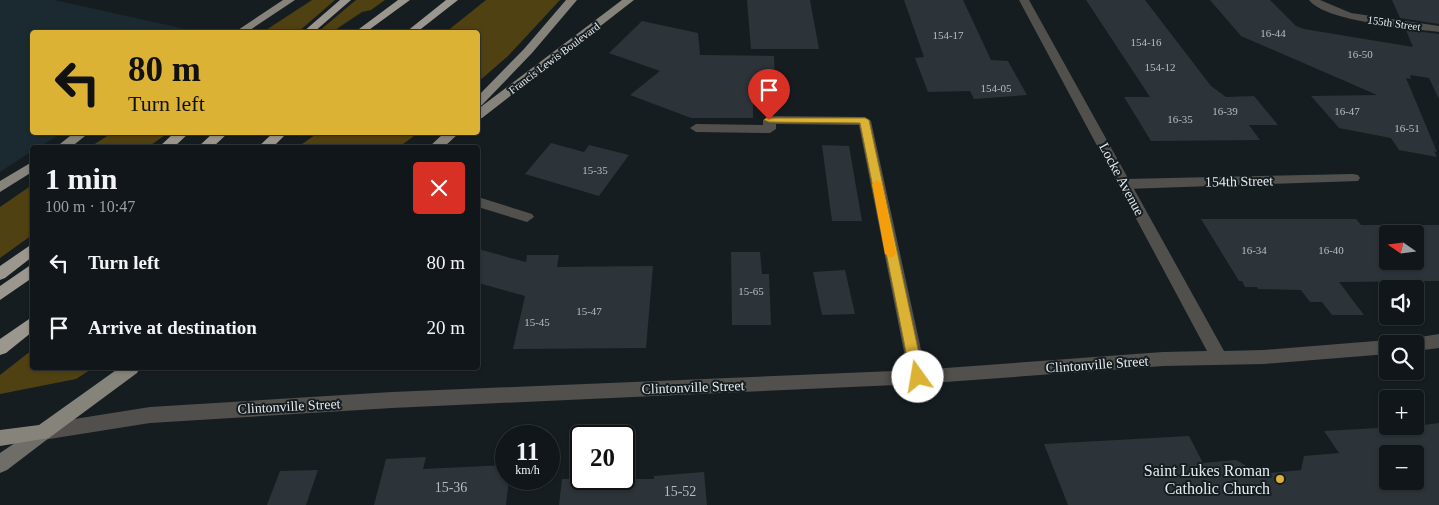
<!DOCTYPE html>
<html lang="en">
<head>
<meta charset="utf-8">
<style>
	:root { --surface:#101619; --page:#191f22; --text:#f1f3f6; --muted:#9c9fa2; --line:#303538 }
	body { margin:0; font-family:"Times New Roman",serif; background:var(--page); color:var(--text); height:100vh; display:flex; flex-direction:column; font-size:19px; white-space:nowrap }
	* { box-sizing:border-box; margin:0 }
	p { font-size:16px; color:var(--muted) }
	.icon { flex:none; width:28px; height:28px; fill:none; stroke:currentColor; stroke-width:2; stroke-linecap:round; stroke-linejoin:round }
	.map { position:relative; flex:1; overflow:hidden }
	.details { position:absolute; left:30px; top:145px; width:450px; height:225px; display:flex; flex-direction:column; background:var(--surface); border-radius:5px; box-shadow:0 1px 4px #0004,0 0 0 1px var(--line) }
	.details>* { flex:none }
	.guide { position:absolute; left:30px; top:30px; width:450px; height:105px; border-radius:5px; box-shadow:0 1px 4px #0004,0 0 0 1px var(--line); background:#dbb233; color:#111; overflow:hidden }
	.needle { width:32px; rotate:284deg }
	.tools { position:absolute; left:1379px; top:225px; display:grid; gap:10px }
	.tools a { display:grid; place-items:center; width:45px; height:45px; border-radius:5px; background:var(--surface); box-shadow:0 1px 4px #0004,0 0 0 1px var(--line); font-size:25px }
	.speed { position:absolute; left:495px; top:425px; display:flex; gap:10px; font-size:25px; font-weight:700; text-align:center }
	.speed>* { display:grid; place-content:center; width:65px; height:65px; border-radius:50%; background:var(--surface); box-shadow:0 1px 4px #0004,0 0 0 1px var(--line); line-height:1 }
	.speed small { font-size:12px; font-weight:400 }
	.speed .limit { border:2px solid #111; border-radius:8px; background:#fff; color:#111 }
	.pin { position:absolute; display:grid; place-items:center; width:42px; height:42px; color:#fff; margin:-51px -21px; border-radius:50% 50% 50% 0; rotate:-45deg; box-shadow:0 0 5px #0007 }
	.pin .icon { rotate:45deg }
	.me { position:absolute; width:55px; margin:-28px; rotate:347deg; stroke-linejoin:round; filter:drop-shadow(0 0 4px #0008) }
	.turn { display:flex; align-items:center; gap:18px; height:105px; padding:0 15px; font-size:22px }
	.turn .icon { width:65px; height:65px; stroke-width:2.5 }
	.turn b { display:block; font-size:35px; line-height:42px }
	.round { display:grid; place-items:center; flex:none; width:52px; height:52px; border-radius:5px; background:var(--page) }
	.head { display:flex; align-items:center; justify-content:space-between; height:85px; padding:0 15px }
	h1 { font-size:30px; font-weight:700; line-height:38px }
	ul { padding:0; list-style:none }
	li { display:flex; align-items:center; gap:15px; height:65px; padding:0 15px }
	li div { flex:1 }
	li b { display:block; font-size:19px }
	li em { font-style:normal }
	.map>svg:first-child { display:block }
	.built { fill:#1b2930 }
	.green { fill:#504113 }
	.building { fill:#2c3439; fill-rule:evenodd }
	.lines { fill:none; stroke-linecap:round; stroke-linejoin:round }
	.service { fill:#51504c; fill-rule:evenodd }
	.minor { fill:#51504c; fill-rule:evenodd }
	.tertiary { fill:#51504c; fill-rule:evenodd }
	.secondary { fill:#6f6d67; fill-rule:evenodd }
	.primary { fill:#86837b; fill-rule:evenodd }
	.motorway { fill:#9b978e; fill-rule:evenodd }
	.route { fill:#dbb233; stroke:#8e7421 }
	.slow { fill:#f59e0b }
	.poi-dot { fill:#dbb233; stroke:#161d21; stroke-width:2 }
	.labels { text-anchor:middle; stroke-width:4; stroke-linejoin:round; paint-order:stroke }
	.far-street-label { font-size:11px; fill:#e5ebee; stroke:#161d21 }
	.number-label { font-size:11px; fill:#b7bdc1 }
	.street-label { font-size:14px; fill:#e5ebee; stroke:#161d21 }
	.near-number-label { font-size:14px; fill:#b7bdc1 }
	.near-poi-label { font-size:16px; fill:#e5ebee; stroke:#161d21; text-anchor:end }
</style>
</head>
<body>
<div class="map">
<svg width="1439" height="505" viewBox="0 0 1439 505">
	<rect width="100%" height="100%" fill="#161d21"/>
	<path class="built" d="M0,0h54l145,32h-167v100l30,1 -23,14 -7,1v3l-32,21z"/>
	<path class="green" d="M312,0h23l-37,32h-35z
		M356,0h29l-14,10 -9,2 -30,20h-14z
		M486,0h74l-52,56 -30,26v-50h-32z
		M319,132h99v1l-19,14h-101z
		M112,133v-1l56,1 -20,14h-58z
		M32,185v50l-32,23v-51z
		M32,350v18h61l-17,11 -76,15v-19z"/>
	<path class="building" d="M747,0h63l9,49h-68z
		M904,0h59l28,60 17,1 19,34 -53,4 -4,-8 -42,1 -13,-34 9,-1z
		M1086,0h59l66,86 15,11 28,-1 24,29h-29l11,15 -109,1 -27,-44h26z
		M1210,0h60l26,26 8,3 109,18 -7,-17 33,4v65l-10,-21 -19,-3 1,4 -5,-1 31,74 -3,-1 3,6 -38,-7 -8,-12 -52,-10 -28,-32 66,-1 -136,-59z
		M1392,0h47v24l-39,-6z
		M642,21l56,12 2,22 74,1 2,47h-23v15h-62l-61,-23 30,-24 -51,-18z
		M551,143l33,9 5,-7 40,10 -30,41 -74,-22z
		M822,145l27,1 13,75h-30z
		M1201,219h155l5,6h78v56l-100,1 25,33h-32l-10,-13h-12l-9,-12 -43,-1 -1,-2h-12l-3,-6h-3zM1388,234h27v27h-27z
		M478,249l48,13 1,-7h32l-2,12 96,-1 -7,82 -133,1 12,-53 -47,-13z
		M731,252h29l2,22h7l2,51h-39z
		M845,270l10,44 -33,1 -9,-43z
		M1439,423v82h-371l-24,-61 145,-8 14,27 33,-3 9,5 6,10 50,-5 3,-14 35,-3 -15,-22 91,-5zM1388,454h27v27h-27z
		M426,457l-3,12 83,-4v14h3l-3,26h-132l12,-46z
		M318,470l-12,35h-39l13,-34z
		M704,472l3,33h-148l3,-26h92v-3z"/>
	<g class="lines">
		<path class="service" d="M769,116l96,1 6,4 56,256 -3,5 -6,2 -6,-2 -3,-5 -50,-252 -83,-1v5l-6,4 -74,-1 -6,-4 6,-4 67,1v-5z"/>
		<path class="minor" d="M1309,0h11l31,13 88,13v6c-29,-4 -113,-10 -130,-32z
			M1353,174l5,1 2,3 -2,3 -233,8 -7,-5 7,-5z
			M478,197l54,17 2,3 -7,5 -49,-15z"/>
		<path class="tertiary" d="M1019,0h10l195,351 40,-1 124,-10 7,4h-7v10l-124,10 -101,2 -245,18 -526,24 -242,15 -107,17 -6,-2 -3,-6 3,-6 6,-2 107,-17 242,-15 526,-22 245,-18 44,-1z
			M1439,334v14l-24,3v-7h-9l2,-5z"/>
		<path class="secondary" d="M43,424l6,2 3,6 -3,6 -42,32 -7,3v-20z"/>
		<path class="primary" d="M283,0h12l-48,32h-12z
			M566,0h11l-45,53 -50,52 -4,1v-10l46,-47z
			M622,0h12l-152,118 -4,1v-10z
			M75,132h15l-20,16h-15z
			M445,132h15l-17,16h-15z
			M32,162v10l-32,20v-11z
			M119,368h21l-3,5 -88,65 -49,8v-16l39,-5z"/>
		<path class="motorway" d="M340,0h11l-37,32h-11z
			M398,0h12l-44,32h-11z
			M446,0h12l-41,32h-11z
			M175,132h15l-17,16h-15z
			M214,132h15l-17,16h-15z
			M274,132h14l-16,16h-15z
			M32,244v13l-27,21 -5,2v-14z
			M32,264v14l-32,22v-14z
			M32,317v15l-26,21 -6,2v-16z"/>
	</g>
	<path class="route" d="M766,118h99l4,2 55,257 -1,4 -5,2 -7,-6 -51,-254 -91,-1 -5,-2z"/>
	<path class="slow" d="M877,180l5,4 14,70 -5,4 -6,-4 -13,-70z"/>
	<circle class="poi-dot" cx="1280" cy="479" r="5"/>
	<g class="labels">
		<g class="far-street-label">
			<text transform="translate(1394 23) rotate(8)" y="4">155th Street</text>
			<text transform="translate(554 58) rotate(-37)" y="4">Francis Lewis Boulevard</text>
		</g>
		<g class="number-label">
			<text x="1273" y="37">16-44</text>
			<text x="948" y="39">154-17</text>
			<text x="1146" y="46">154-16</text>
			<text x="1360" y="58">16-50</text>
			<text x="1160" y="71">154-12</text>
			<text x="996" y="92">154-05</text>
			<text x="1225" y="115">16-39</text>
			<text x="1347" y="115">16-47</text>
			<text x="1180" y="123">16-35</text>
			<text x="1407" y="132">16-51</text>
			<text x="595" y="174">15-35</text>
			<text x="1254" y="254">16-34</text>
			<text x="1331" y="254">16-40</text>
			<text x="751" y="295">15-65</text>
			<text x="589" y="315">15-47</text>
			<text x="537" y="326">15-45</text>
		</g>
		<g class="street-label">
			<text transform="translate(1122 179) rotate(62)" y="5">Locke Avenue</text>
			<text transform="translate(1239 181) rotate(-1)" y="5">154th Street</text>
			<text transform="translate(1097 364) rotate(-4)" y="5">Clintonville Street</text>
			<text transform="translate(693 387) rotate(-2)" y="5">Clintonville Street</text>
			<text transform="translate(289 406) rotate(-3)" y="5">Clintonville Street</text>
		</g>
		<g class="near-number-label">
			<text x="451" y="492">15-36</text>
			<text x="680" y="496">15-52</text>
		</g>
		<g class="near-poi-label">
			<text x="1270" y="476">Saint Lukes Roman<tspan x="1270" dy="18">Catholic Church</tspan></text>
		</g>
	</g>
</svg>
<div class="tools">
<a><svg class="needle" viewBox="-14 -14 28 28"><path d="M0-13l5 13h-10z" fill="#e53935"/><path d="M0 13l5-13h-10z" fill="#9c9fa2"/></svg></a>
<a><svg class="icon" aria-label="sound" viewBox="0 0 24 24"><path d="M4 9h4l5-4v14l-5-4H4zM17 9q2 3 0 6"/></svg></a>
<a><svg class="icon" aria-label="search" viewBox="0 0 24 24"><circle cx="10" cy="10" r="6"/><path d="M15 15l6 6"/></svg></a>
<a>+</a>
<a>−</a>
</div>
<div class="speed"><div>11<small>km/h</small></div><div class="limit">20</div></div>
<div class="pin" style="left:769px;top:120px;background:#d93025"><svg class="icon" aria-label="arrive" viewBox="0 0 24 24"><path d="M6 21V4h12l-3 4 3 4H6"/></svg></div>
<svg class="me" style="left:918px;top:377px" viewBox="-20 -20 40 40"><circle r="19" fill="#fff"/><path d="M0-13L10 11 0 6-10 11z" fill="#dbb233"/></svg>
<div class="guide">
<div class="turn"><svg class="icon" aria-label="left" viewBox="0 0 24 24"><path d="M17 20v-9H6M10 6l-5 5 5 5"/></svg><div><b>80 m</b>Turn left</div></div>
</div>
<section class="details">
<div class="head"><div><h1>1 min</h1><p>100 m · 10:47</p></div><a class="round" style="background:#d93025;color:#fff"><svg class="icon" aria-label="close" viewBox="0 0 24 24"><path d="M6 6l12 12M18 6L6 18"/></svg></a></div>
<ul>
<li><svg class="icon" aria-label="left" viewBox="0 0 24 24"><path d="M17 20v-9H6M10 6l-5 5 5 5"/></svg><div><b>Turn left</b></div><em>80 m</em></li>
<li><svg class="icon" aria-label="arrive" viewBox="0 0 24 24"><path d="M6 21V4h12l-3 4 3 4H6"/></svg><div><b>Arrive at destination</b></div><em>20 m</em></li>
</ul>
</section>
</div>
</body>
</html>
